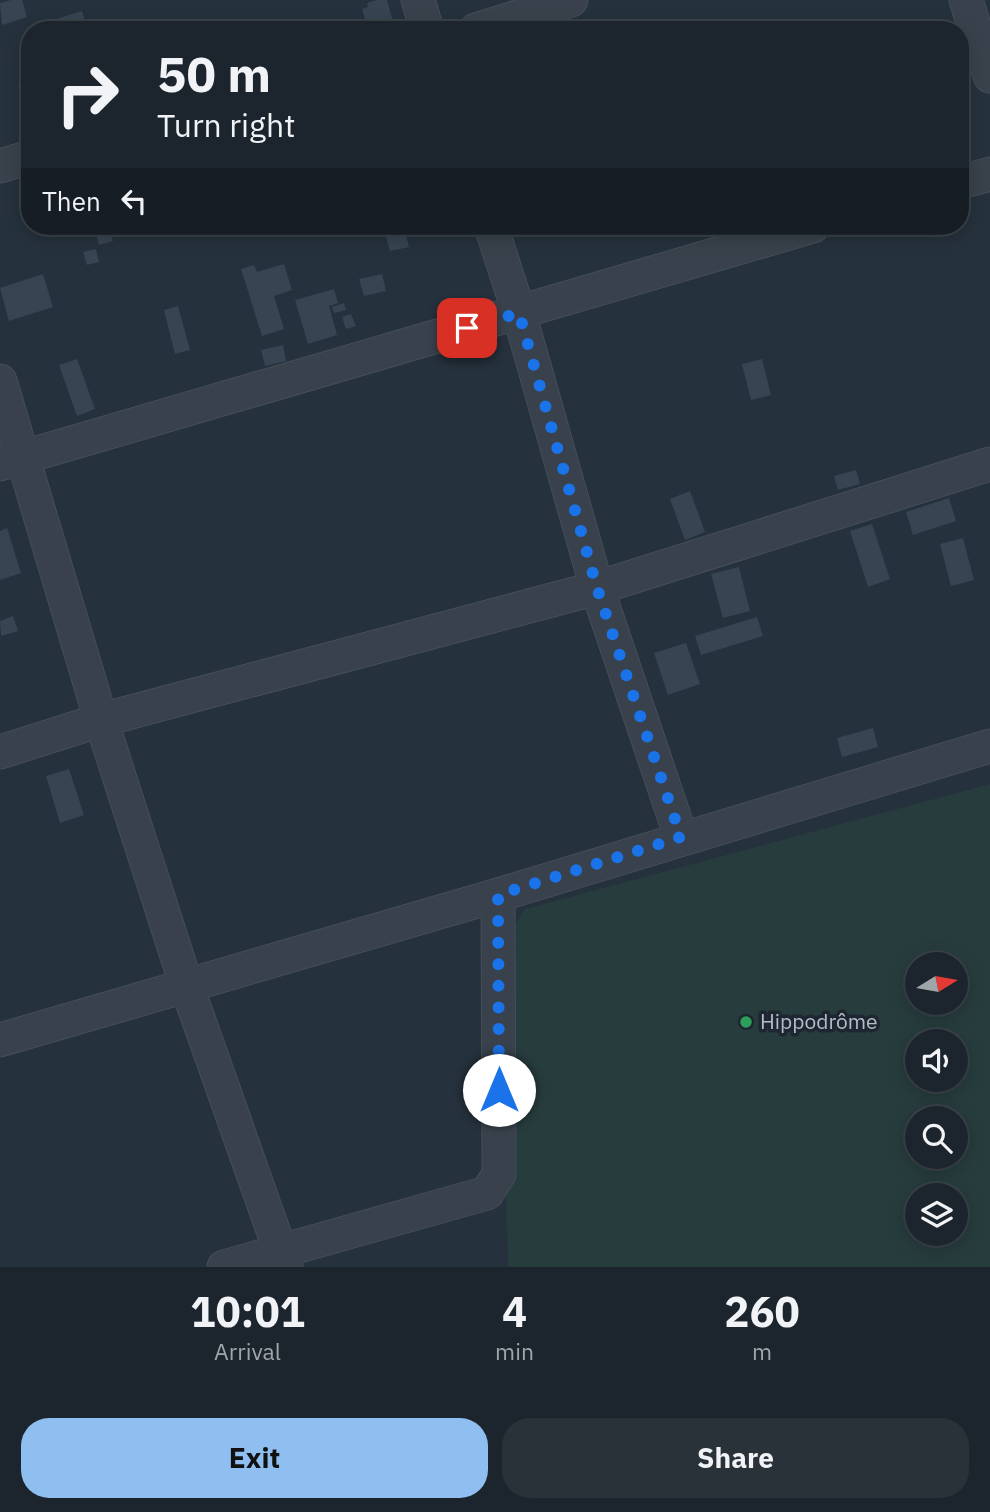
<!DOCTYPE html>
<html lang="en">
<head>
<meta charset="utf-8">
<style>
	:root { --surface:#1c252d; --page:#293139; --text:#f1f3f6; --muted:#a0a5aa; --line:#3a4249; --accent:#8fbef1 }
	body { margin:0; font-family:"IBM Plex Sans",sans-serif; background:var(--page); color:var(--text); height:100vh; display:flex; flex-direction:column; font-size:26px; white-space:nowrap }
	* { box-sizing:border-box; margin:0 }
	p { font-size:23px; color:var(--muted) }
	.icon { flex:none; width:38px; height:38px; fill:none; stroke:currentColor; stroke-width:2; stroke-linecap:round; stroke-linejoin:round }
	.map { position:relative; height:1267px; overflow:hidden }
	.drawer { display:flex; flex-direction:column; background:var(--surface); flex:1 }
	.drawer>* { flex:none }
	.top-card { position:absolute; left:21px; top:21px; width:948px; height:214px; border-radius:28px; box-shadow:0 4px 18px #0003,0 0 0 2px var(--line); background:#1c252d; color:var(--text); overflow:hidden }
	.needle { width:46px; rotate:79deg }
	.controls { position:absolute; left:905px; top:952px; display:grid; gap:14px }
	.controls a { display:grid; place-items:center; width:63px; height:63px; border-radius:50%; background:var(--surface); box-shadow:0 4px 18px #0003,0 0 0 2px var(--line); font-size:35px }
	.pin { position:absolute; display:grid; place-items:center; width:60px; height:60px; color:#fff; margin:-30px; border-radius:14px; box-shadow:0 4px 10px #0006 }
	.me { position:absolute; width:77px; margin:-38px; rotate:0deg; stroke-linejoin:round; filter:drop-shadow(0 0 5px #0008) }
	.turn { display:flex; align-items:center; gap:24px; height:147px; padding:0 21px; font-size:32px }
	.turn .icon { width:91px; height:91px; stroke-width:2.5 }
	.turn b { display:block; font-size:49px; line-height:60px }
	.then { display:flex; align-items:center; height:66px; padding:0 21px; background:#0003; gap:14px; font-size:26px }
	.eta { display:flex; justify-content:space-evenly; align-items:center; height:119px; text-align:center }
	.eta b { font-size:42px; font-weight:700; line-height:49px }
	.cta { display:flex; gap:14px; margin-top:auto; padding:14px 21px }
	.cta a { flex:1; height:80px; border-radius:28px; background:var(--accent); color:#111; font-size:28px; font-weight:700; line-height:80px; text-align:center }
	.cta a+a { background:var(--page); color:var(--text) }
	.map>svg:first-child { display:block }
	.green { fill:#273c3d; fill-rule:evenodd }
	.building { fill:#374552 }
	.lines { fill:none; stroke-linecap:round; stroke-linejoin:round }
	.minor-casing { stroke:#454e58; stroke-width:35 }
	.minor { stroke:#39424c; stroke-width:33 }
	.route { stroke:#1a73e8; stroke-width:12; stroke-dasharray:0 21.6 }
	.leisure-dot { fill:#2e9e5b; stroke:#1e2731; stroke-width:2.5 }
	.labels { text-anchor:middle; stroke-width:7; stroke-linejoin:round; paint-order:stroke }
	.poi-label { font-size:21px; fill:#b4bdc7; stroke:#1e2731; text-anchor:start }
</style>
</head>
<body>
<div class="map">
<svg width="990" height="1267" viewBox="0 0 990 1267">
	<rect width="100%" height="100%" fill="#25313c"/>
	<path class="green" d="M990,784v483h-482l-8,-319 25,-39zM917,964h39v39h-39zM917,1041h39v39h-39zM917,1118h39v39h-39zM917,1195h39v39h-39z"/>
	<path class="building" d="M11,0h11l5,17 -25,8 -2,-22z
		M377,0h10l6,21 -25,8 -6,-20 6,-2 -1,-4z
		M82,11l4,14 -13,5h-34l-2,-5z
		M30,50v24h-1l-6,-22z
		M30,83v40h-1l-11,-37z
		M94,226h15l4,15 -14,4z
		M405,232l4,15 -19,4 -4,-14z
		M96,249l3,13 -12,3 -4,-13z
		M284,264l8,26 -18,6 10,33 -22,7 -21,-67 13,-4 3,7z
		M43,274l10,33 -44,14 -9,-33z
		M382,274l4,17 -22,5 -5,-17z
		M334,289l4,14 -9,3 8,29 -29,9 -13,-44z
		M344,303l2,7 -12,3 -2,-6z
		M178,306l12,44 -15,4 -11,-44z
		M351,314l5,12 -10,3 -4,-12z
		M283,345l3,16 -21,5 -4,-16z
		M77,359l18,50 -18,7 -18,-51z
		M762,359l9,36 -20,5 -9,-36z
		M856,470l4,14 -22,6 -4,-14z
		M690,491l15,41 -20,8 -15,-41z
		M949,498l7,23 -43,14 -7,-23z
		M872,524l18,55 -22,8 -18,-56z
		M7,528l14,45 -21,7v-49z
		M963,538l11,42 -23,6 -11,-42z
		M739,567l11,44 -27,7 -12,-44z
		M13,616l5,15 -17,5 -1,-15z
		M757,617l6,19 -62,19 -6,-19z
		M686,643l14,41 -32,11 -14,-42z
		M873,728l5,19 -36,10 -5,-19z
		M69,769l15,46 -24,8 -14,-47z"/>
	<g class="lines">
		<defs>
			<path id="minor" d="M418,0l9,30
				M966,0l24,76
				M476,30l95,-30
				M0,166l30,-9
				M961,182l29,-8
				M491,226l28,87 78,275 84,249
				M0,381l101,339 85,264 100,283
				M0,464l813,-238
				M0,752l101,-32 496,-132 393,-124
				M0,1040l498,-145 492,-149
				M224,1267l263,-74 12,-19 -1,-279"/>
		</defs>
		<use href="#minor" class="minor-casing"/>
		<use href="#minor" class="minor"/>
	</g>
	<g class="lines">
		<path class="route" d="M467,328l52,-15 78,275 84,249 -183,58 1,195"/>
	</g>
	<circle class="leisure-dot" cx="746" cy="1022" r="7"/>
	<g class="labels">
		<g class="poi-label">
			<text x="760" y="1029">Hippodrôme</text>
		</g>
	</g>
</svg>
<div class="controls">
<a><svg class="needle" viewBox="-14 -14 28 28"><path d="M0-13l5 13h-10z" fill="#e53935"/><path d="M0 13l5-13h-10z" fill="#a0a5aa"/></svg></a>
<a><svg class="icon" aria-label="sound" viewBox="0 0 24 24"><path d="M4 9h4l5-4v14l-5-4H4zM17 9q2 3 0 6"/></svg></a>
<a><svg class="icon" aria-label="search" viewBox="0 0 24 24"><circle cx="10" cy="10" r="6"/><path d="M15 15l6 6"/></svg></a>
<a><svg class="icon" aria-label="layers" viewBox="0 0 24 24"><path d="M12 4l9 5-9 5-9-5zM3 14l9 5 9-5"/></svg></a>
</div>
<div class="pin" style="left:467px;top:328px;background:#d93025"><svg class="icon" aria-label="arrive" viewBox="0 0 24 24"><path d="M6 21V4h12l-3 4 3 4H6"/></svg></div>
<svg class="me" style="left:499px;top:1090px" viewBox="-20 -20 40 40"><circle r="19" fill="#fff"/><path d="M0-13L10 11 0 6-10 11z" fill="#1a73e8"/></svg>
<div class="top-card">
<div class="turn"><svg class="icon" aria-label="right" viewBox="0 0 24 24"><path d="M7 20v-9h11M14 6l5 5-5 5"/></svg><div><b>50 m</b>Turn right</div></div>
<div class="then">Then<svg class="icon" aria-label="left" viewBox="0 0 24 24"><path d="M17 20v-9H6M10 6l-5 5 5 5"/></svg></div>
</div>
</div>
<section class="drawer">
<div class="eta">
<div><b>10:01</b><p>Arrival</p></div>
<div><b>4</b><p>min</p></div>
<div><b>260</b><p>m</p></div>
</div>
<div class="cta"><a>Exit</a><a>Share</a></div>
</section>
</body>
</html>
